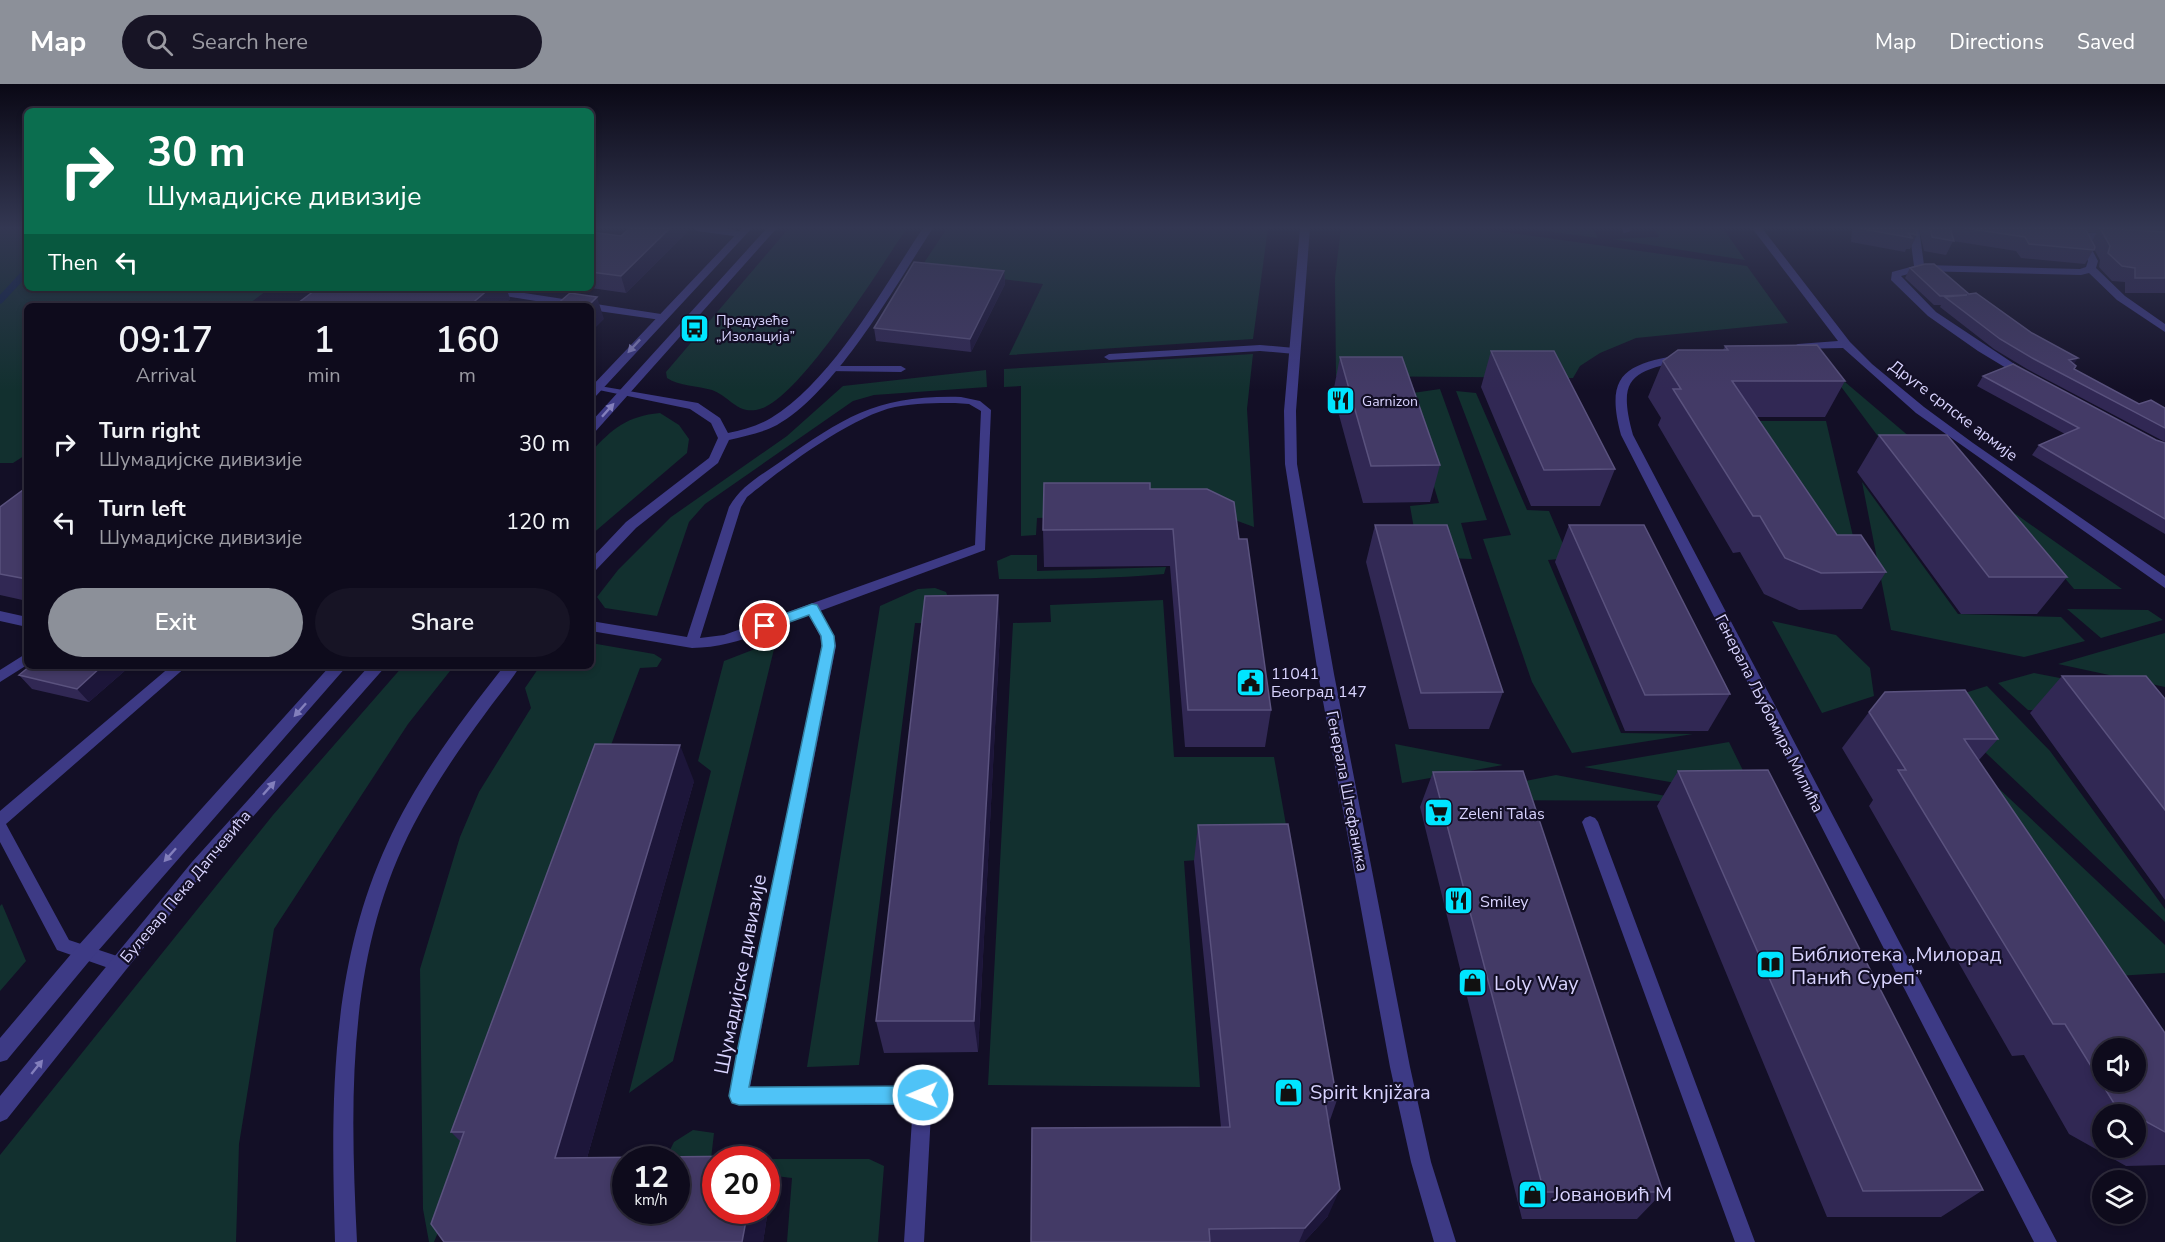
<!DOCTYPE html>
<html lang="en">
<head>
<meta charset="utf-8">
<style>
	:root { --surface:#0e0b1c; --page:#171425; --text:#f1f3f6; --muted:#9b9ba3; --line:#2e2b3b; --accent:#8c9099 }
	body { margin:0; font-family:"Nunito Sans",sans-serif; background:var(--page); color:var(--text); height:100vh; display:flex; flex-direction:column; font-size:22px; white-space:nowrap }
	* { box-sizing:border-box; margin:0 }
	p { font-size:20px; color:var(--muted) }
	.icon { flex:none; width:33px; height:33px; fill:none; stroke:currentColor; stroke-width:2; stroke-linecap:round; stroke-linejoin:round }
	.map { position:relative; flex:1; overflow:hidden }
	.drawer { position:absolute; left:24px; top:219px; width:570px; height:366px; display:flex; flex-direction:column; background:var(--surface); border-radius:9px; box-shadow:0 3px 9px #0003,0 0 0 2px var(--line) }
	.drawer>* { flex:none }
	.hud { position:absolute; left:24px; top:24px; width:570px; height:183px; border-radius:9px; box-shadow:0 3px 9px #0003,0 0 0 2px var(--line); background:#0b6e4f; color:#fff; overflow:hidden }
	.buttons { position:absolute; left:2092px; top:954px; display:grid; gap:12px }
	.buttons a { display:grid; place-items:center; width:54px; height:54px; border-radius:50%; background:var(--surface); box-shadow:0 3px 9px #0003,0 0 0 2px var(--line); font-size:30px }
	.speed { position:absolute; left:612px; top:1062px; display:flex; gap:12px; font-size:30px; font-weight:700; text-align:center }
	.speed>* { display:grid; place-content:center; width:78px; height:78px; border-radius:50%; background:var(--surface); box-shadow:0 3px 9px #0003,0 0 0 2px var(--line); line-height:1 }
	.speed small { font-size:15px; font-weight:400 }
	.speed .limit { border:9px solid #d22; background:#fff; color:#111 }
	.pin { position:absolute; display:grid; place-items:center; width:51px; height:51px; color:#fff; margin:-26px; border:3px solid #fff; border-radius:50%; box-shadow:0 2px 6px #0007 }
	.me { position:absolute; width:66px; margin:-33px; rotate:269deg; stroke-linejoin:round; filter:drop-shadow(0 0 4px #0008) }
	.turn { display:flex; align-items:center; gap:21px; height:126px; padding:0 24px; font-size:27px }
	.turn .icon { width:78px; height:78px; stroke-width:2.5 }
	.turn b { display:block; font-size:42px; line-height:51px }
	.then { display:flex; align-items:center; height:57px; padding:0 24px; background:#0003; gap:12px; font-size:22px }
	.eta { display:flex; justify-content:space-evenly; align-items:center; height:102px; text-align:center }
	.eta b { font-size:36px; font-weight:600; line-height:42px }
	.primary-button { display:flex; gap:12px; margin-top:auto; padding:12px 24px }
	.primary-button a { flex:1; height:69px; border-radius:36px; background:var(--accent); color:#fff; font-size:24px; font-weight:600; line-height:69px; text-align:center }
	.primary-button a+a { background:var(--page); color:var(--text) }
	ul { padding:0; list-style:none }
	li { display:flex; align-items:center; gap:18px; height:78px; padding:0 24px }
	li div { flex:1 }
	li b { display:block; font-size:22px }
	li em { font-style:normal }
	header { display:flex; align-items:center; gap:36px; box-sizing:border-box; height:84px; padding:0 30px; background:var(--accent); color:#fff }
	header strong { font-size:28px }
	nav { display:flex; gap:33px; margin-inline-start:auto; font-size:21px }
	.search { width:420px; height:54px; background:var(--page); display:flex; align-items:center; gap:15px; box-sizing:border-box; padding:0 21px; border-radius:33px; color:var(--muted); font-size:22px }
	.map>svg:first-child { display:block }
	.green { fill:#12302f }
	.lines { fill:none; stroke-linecap:round; stroke-linejoin:round }
	.stream { stroke:#0c2248; stroke-width:7 }
	.service { fill:#3d3a85; fill-rule:evenodd }
	.minor { fill:#3d3a85; fill-rule:evenodd }
	.tertiary { fill:#3d3a85; fill-rule:evenodd }
	.wall { fill:#312854; fill-rule:evenodd }
	.shaded-wall { fill:#1d163a }
	.building { fill:#433a66; stroke:#5a527e; stroke-width:1.5; fill-rule:evenodd }
	.oneway { fill:#837fbc }
	.route { fill:#4fc3f7; stroke:#337fa1; stroke-width:1.5 }
	.labels { text-anchor:middle; stroke-width:4.5; stroke-linejoin:round; paint-order:stroke }
	.far-poi-label { font-size:14px; fill:#d9d4ff; stroke:#130f26; text-anchor:start }
	.street-label { font-size:16px; fill:#d9d4ff; stroke:#130f26 }
	.poi-label { font-size:16px; fill:#d9d4ff; stroke:#130f26; text-anchor:start }
	.near-poi-label { font-size:20px; fill:#d9d4ff; stroke:#130f26; text-anchor:start }
	.near-street-label { font-size:20px; fill:#d9d4ff; stroke:#130f26 }
</style>
</head>
<body>
<header>
<strong>Map</strong>
<div class="search"><svg class="icon" aria-label="search" viewBox="0 0 24 24"><circle cx="10" cy="10" r="6"/><path d="M15 15l6 6"/></svg>Search here</div>
<nav><a>Map</a><a>Directions</a><a>Saved</a></nav>
</header>
<div class="map">
<svg width="2165" height="1158" viewBox="0 0 2165 1158">
	<rect width="100%" height="100%" fill="#130f26"/>
	<path class="green" d="M0,144h27v60h243l-24,18h-219v148l-14,9h-13z
		M789,144h118c-25,36 -110,177 -151,182 -20,3 -27,-14 -44,-20 -14,-4 -33,-4 -45,-12l-1,-6z
		M947,144h321l-15,111 -244,16 34,-71 -123,-15z
		M1341,144h135l271,38 41,57 -152,15 -36,15 -20,13 -7,12 -237,-2 -1,-98z
		M1524,144h68l6,10z
		M1654,144h69l22,32 -133,-21 47,-2z
		M1253,270l-6,55 7,118 -41,-15 -176,6 -1,17 -15,1v-150l-17,1v-18z
		M1825,281l99,84 -24,17z
		M986,286l1,17 -113,8 -21,6 -148,103 -16,18 -32,94 -52,-8 -8,-11 21,-27 53,-53 116,-81 56,-50z
		M1440,305l47,131 -26,3 11,36 -53,-2 -9,-51 29,-3 -33,-109z
		M1456,307l20,2 51,117 22,1 20,47 -21,2 73,173 72,1 -121,19 -40,-71 -49,-143 28,-4z
		M660,329l19,12 10,14 -2,14 -96,82v-83c21,-23 36,-36 69,-39z
		M1735,337h91l34,145z
		M1862,398l96,132 103,3 24,24 -61,16 -133,-27z
		M2003,421l119,84h-48z
		M1011,471h26v16l129,-4 -2,7c-55,5 -110,5 -165,5l-2,-18z
		M935,504l11,4 3,8 -3,24 -31,-1 -56,442 -52,2 73,-461 38,-17z
		M1163,516l11,157h100l17,96 -107,8 16,226 -212,-2 25,-462 38,-1 -1,-17z
		M2067,525l81,1 15,10 -62,18z
		M1772,537l64,14 34,33 4,28 -52,17z
		M2165,549v54l-107,-23z
		M776,557l-103,420 -44,32 82,-322 -13,-10 26,-100z
		M591,559l63,11 8,5 -5,8 -17,1c-74,189 -127,387 -206,574h-5l-6,-33 -3,-240 40,-132 19,-45 52,-84 -6,-20 15,-22h51z
		M403,582h55l-8,5 -42,53 -134,205 -35,215 -3,98h-236v-87l273,-340z
		M2034,589l93,18 7,18 -106,1 -30,-27z
		M1987,602l63,65 115,158v13l-232,-219z
		M1729,658l27,55 -172,-30z
		M1395,660l108,21 -101,18z
		M1556,691l136,26 -266,-1z
		M1993,699l172,162v28l-81,5z
		M2,820l24,57 -26,30v-85z
		M693,1046l21,3 -3,26h158l15,7 -6,76h-91l5,-64 -25,-3 -1,-15h-101l9,-18z"/>
	<g class="lines">
		<path class="stream" d="M0,216l27,-29"/>
		<path class="service" d="M693,144c16,0 39,-2 52,6l-4,3 -44,-6z
			M1621,144h8l2,3 -7,2z
			M469,204h23l169,26 5,3 -5,3 -70,-10v-4h-24l-93,-15z
			M1260,261l35,3 5,3 -5,3 -35,-3 -151,9 -5,-3 5,-3z
			M831,282h70l5,3 -5,3 -74,-1 -1,-2z
			M961,313l19,4 11,9 -6,140 -165,61 14,25 2,10 -86,441 173,-1 6,3 3,6 -8,147h-20l9,-138 -174,1 -6,-3 -3,-6 92,-450 -2,-10 -11,-21c-38,14 -76,33 -117,33l-101,-17v-10l96,16 42,-130c12,-21 31,-31 51,-45 66,-46 98,-67 181,-65zM955,319l14,1 12,7 -6,134 -251,90 -24,3 41,-131 6,-10c34,-28 105,-81 148,-90 20,-4 41,-4 60,-4z
			M0,527l27,6v10l-27,-6z
			M27,569v12l-27,17v-12z
			M171,582h16l-181,158 63,116 57,19 2,5 -2,5 -6,3 -63,-22 -57,-108v-31z
			M1590,732l5,2 3,4 157,420h-20l-153,-420 3,-4z"/>
		<path class="minor" d="M923,144h10c-38,58 -96,163 -156,197 -15,8 -32,11 -48,15l-11,23 -82,65 -40,42 -5,2v-13l35,-37 83,-64 9,-20 -7,-15 -21,-14 -96,-20v-4l104,18 22,15 8,15c15,-3 30,-7 43,-15 62,-38 112,-130 152,-190z
			M1300,144h10l-14,183 1,53 37,210 76,393 21,95 25,80h-22l-23,-80 -21,-95 -72,-393 -33,-210 -1,-53z
			M1752,144h10l88,114 22,22 52,43 49,36 192,133v12l-249,-175 -73,-65 -49,1 -2,-2 6,-3 40,-3z
			M1909,144h10l5,37 156,4 6,-2 2,-6 -11,-22c9,-10 28,-6 41,-3l1,2 -5,3 -27,-1 11,21 -2,7 29,28 40,28v8l-48,-32 -28,-27 -8,2 -162,-4 -18,5 35,36 95,63 -2,2h-8l-43,-26 -50,-35 -37,-36 1,-8 22,-6z
			M1684,270l4,1v4c-54,13 -72,15 -55,76l424,807h-23l-413,-807c-17,-63 6,-71 63,-81z
			M504,582h16c-10,17 -24,32 -35,48 -26,35 -51,72 -71,110 -68,129 -64,277 -57,418h-22c-4,-135 -6,-272 52,-398 29,-64 73,-122 117,-178z"/>
		<path class="tertiary" d="M742,144h10l-157,169 -4,1v-11z
			M767,144h10l-182,204 -4,1v-11z
			M330,582h17l-256,293 -84,101 -7,2v-24l77,-91z
			M369,582h17l-182,206 -197,247 -7,3v-26l192,-234z"/>
	</g>
	<path class="wall" d="M1852,144h64l1,7 -7,14h-4l-1,3 -54,-10z
		M1919,144h246v65h-40v-11l-13,-1 -13,-14 1,-7 -6,-11 -9,15 -64,-6 -5,-7 -63,-10 -7,14 -22,-4zM2088,148h9l-5,9z
		M591,148l30,4 66,-4 -61,61 -35,-5z
		M1910,184l59,26 63,39 46,25 -5,6 1,5 65,35 26,4v34l-138,-73 -33,-20 -54,-42 1,-2h-7l-29,-27z
		M1004,187l1,13 -34,68 -95,-11 -2,-13z
		M317,204h123l9,1 2,-1h71l-2,2 -14,-2 4,11 -8,7h-208z
		M1725,262l120,35 -20,36h-69l81,118 49,37 -24,37 -63,1 -35,-16 -24,-42 -7,1 -75,-128 3,-7 -13,-21 15,-36 60,-11z
		M1491,267l124,118 -15,37h-69l-50,-119z
		M1340,273l100,108 -10,37 -67,1 -30,-110z
		M1983,292l182,67v91l-133,-79 7,-10 26,-11 -88,-48z
		M1879,351l188,142 -30,37h-76l-104,-142z
		M27,403v114l-27,-6v-88z
		M1150,405l89,50 32,171 -6,37h-80l-15,-181 -126,1 -1,-37z
		M1375,441l128,167 -14,37h-80l-43,-167z
		M1569,441l161,169 -22,37h-83l-70,-169z
		M998,511l2,37 -22,420 -94,1 -8,-32z
		M30,582h96l2,2 -39,34 -57,-13 -13,-14z
		M2062,592l103,23v201l-135,-187z
		M1869,628l129,27 -20,22 187,272v132l-39,1 -57,-32 -45,-79 -12,1 -143,-250 4,-6 -31,-52zM2103,1030h33v34h-33z
		M1678,687l305,419 -42,27h-114l-170,-411z
		M1433,688l230,420 -26,27h-115l-102,-412z
		M694,697l-107,377 170,-2 2,4h-43l56,24 -9,58h-319l16,-101 -9,-9z
		M1198,741l139,275 -8,23 -1,93 -24,26h-273l190,-115 -27,-266z"/>
	<path class="shaded-wall" d="M670,144h16l1,4 -61,61 -5,-17z
		M1004,187l1,13 -34,68 -1,-13z
		M490,204h16l4,11 -8,7h-33z
		M597,213l7,22 -13,13v-26h-3z
		M2078,274l-7,10 -2,-8z
		M998,511l2,37 -22,420 -4,-31z
		M102,582h24l2,2 -39,34 -12,-13z
		M680,661l14,36 -115,405 -24,-28z
		M766,1089l6,11 -9,58h-21l6,-32h18z
		M1340,1105l-12,27 -24,26h-5l6,-14z"/>
	<path class="building" d="M630,144h40l-49,48 -30,-4v-40l30,4z
		M1858,144h58l1,7 -9,-2 4,5z
		M1930,144h20l4,13 -22,-4z
		M1965,144h120l10,19 -1,3 -65,-6 -4,-7z
		M2100,144l65,4v46h-30v-10l-13,-2 -14,-13 2,-7z
		M914,178l90,9 -34,68 -96,-11z
		M1925,180h9l35,30 7,-1 56,40 46,25 -9,2 7,6 -2,3 65,35 12,-4 14,8v20l-131,-69 -34,-20 -55,-42 22,-2 -27,1 -30,-28z
		M318,204h122l9,1 2,-1h39l-21,18h-175z
		M570,209l27,4 -9,9h-33z
		M1817,261l28,36h-113l105,154h24l25,37 -65,1 -36,-15 -25,-42h-7l-80,-127h8l-18,-28 15,-11h50l-3,-4z
		M1491,267h63l61,118 -71,1z
		M1340,273h62l38,108 -69,1z
		M2013,280l143,76 9,3v76l-126,-74 40,-17 -96,-52z
		M1879,351h68l120,142h-78z
		M1044,399h106v6h57l27,13 5,37h8l24,171h-83l-15,-181 -130,1z
		M27,403v92l-27,-5v-67z
		M1375,441h72l56,167 -82,1z
		M1569,441h75l86,169 -85,1z
		M998,511l-24,426h-98l49,-425z
		M30,582h72l-25,23 -58,-14z
		M2062,592h84l19,23v111z
		M1965,606l33,49h-34l201,294v99l-29,-16v-2h-3l-18,-9 -50,-81h-12l-155,-254h8l-37,-58 16,-20zM2103,964h33v34h-33z
		M595,660l85,1 -125,413 202,-2v4h-41v50h32l-6,32h-298l-13,-18 33,-92h-13zM626,1076h50v50h-50z
		M1768,686l215,420 -120,1 -185,-420z
		M1523,687l140,421h-119l-111,-420z
		M1288,740l49,276 -12,1 15,88 -35,39 -96,1 1,13h-179l1,-114 198,-1 -32,-302z"/>
	<defs><path id="oneway-solid" d="M-6-.8H1V-3.2L6.5 0L1 3.2V.8H-6Z" transform="scale(1.5)"/></defs>
	<g class="oneway">
		<use href="#oneway-solid" transform="translate(634 262) rotate(133)"/>
		<use href="#oneway-solid" transform="translate(608 326) rotate(-48)"/>
		<use href="#oneway-solid" transform="translate(300 626) rotate(132)"/>
		<use href="#oneway-solid" transform="translate(269 704) rotate(-48)"/>
		<use href="#oneway-solid" transform="translate(170 771) rotate(132)"/>
		<use href="#oneway-solid" transform="translate(37 983) rotate(-51)"/>
	</g>
	<linearGradient id="sky" x2="0" y2="1"><stop stop-color="#0a0815"/><stop offset="0.47" stop-color="#333752"/><stop offset="1" stop-color="#333752" stop-opacity="0"/></linearGradient>
	<rect width="2165" height="306" fill="url(#sky)"/>
	<path class="route" d="M812,520l5,1 17,31 1,10 -86,441 174,-1 6,2 3,7 -3,6 -6,3 -184,1 -7,-2 -3,-7 8,-44 85,-406 -1,-10 -12,-21 -44,16 -7,-5 2,-3z"/>
	<defs>
		<symbol id="bus-square" viewBox="-11 -11 22 22"><rect x="-9" y="-9" width="18" height="18" rx="4" fill="#00e5ff" stroke="#130f26"/><path d="M-5-6H5V4H4V6H2V4H-2V6H-4V4H-5ZM-3.5-4V0h7V-4ZM-3.5 1.2v1.5H-2V1.2ZM2 1.2v1.5H3.5V1.2Z" fill="#111"/></symbol>
		<symbol id="restaurant-square" viewBox="-11 -11 22 22"><rect x="-9" y="-9" width="18" height="18" rx="4" fill="#00e5ff" stroke="#130f26"/><path d="M-5-6h1v4h1v-4h1v4h1v-4h1v5L-1.5 .5V6h-2V.5L-5-1ZM5-6V6H3V1.5H1.5Q1.5-4 5-6Z" fill="#111"/></symbol>
		<symbol id="civic-square" viewBox="-11 -11 22 22"><rect x="-9" y="-9" width="18" height="18" rx="4" fill="#00e5ff" stroke="#130f26"/><path d="M-.6-6.5H3V-4.5H.6V-3L4-1V1h2V6H-6V1h2V-1L-.6-3ZM-1.2 2.5V6h2.4V2.5Z" fill="#111"/></symbol>
		<symbol id="supermarket-square" viewBox="-11 -11 22 22"><rect x="-9" y="-9" width="18" height="18" rx="4" fill="#00e5ff" stroke="#130f26"/><path d="M-6-5.5h2.5l.6 2H6L4.5 2H-2.5L-4.4-4H-6ZM-1.5 3.2a1.3 1.3 0 1 0 .1 0ZM3 3.2a1.3 1.3 0 1 0 .1 0Z" fill="#111"/></symbol>
		<symbol id="library-square" viewBox="-11 -11 22 22"><rect x="-9" y="-9" width="18" height="18" rx="4" fill="#00e5ff" stroke="#130f26"/><path d="M-6-4Q-3-5.5-.7-3.5V5Q-3 3-6 4ZM6-4Q3-5.5 .7-3.5V5Q3 3 6 4Z" fill="#111"/></symbol>
		<symbol id="shop-square" viewBox="-11 -11 22 22"><rect x="-9" y="-9" width="18" height="18" rx="4" fill="#00e5ff" stroke="#130f26"/><path d="M-5-2.5h2.3a2.7 3.5 0 0 1 5.4 0H5L5.5 6h-11ZM-1.5-2.5h3a1.5 2.3 0 0 0-3 0Z" fill="#111"/></symbol>
	</defs>
	<g fill-rule="evenodd">
		<use href="#bus-square" x="678" y="228" width="33" height="33"/>
		<use href="#restaurant-square" x="1324" y="300" width="33" height="33"/>
		<use href="#civic-square" x="1234" y="582" width="33" height="33"/>
		<use href="#supermarket-square" x="1422" y="712" width="33" height="33"/>
		<use href="#restaurant-square" x="1442" y="800" width="33" height="33"/>
		<use href="#library-square" x="1754" y="864" width="33" height="33"/>
		<use href="#shop-square" x="1456" y="882" width="33" height="33"/>
		<use href="#shop-square" x="1272" y="992" width="33" height="33"/>
		<use href="#shop-square" x="1516" y="1094" width="33" height="33"/>
	</g>
	<g class="labels">
		<g class="far-poi-label">
			<text x="716" y="241">Предузеће<tspan x="716" dy="16">„Изолација”</tspan></text>
			<text x="1362" y="322">Garnizon</text>
		</g>
		<g class="street-label">
			<text transform="translate(1954 326) rotate(37)" y="6">Друге српске армије</text>
			<text transform="translate(1770 629) rotate(63)" y="6">Генерала Љубомира Милића</text>
			<text transform="translate(1348 707) rotate(79)" y="6">Генерала Штефаника</text>
			<text transform="translate(185 802) rotate(-50)" y="6">Булевар Пека Дапчевића</text>
		</g>
		<g class="poi-label">
			<text x="1271" y="595">11041<tspan x="1271" dy="18">Београд 147</tspan></text>
			<text x="1459" y="735">Zeleni Talas</text>
			<text x="1480" y="823">Smiley</text>
		</g>
		<g class="near-poi-label">
			<text x="1791" y="877">Библиотека „Милорад<tspan x="1791" dy="23">Панић Суреп”</tspan></text>
			<text x="1494" y="906">Loly Way</text>
			<text x="1310" y="1015">Spirit knjižara</text>
			<text x="1553" y="1117">Јовановић М</text>
		</g>
		<g class="near-street-label">
			<text transform="translate(740 890) rotate(-79)" y="7">Шумадијске дивизије</text>
		</g>
	</g>
</svg>
<div class="buttons">
<a><svg class="icon" aria-label="sound" viewBox="0 0 24 24"><path d="M4 9h4l5-4v14l-5-4H4zM17 9q2 3 0 6"/></svg></a>
<a><svg class="icon" aria-label="search" viewBox="0 0 24 24"><circle cx="10" cy="10" r="6"/><path d="M15 15l6 6"/></svg></a>
<a><svg class="icon" aria-label="layers" viewBox="0 0 24 24"><path d="M12 4l9 5-9 5-9-5zM3 14l9 5 9-5"/></svg></a>
</div>
<div class="speed"><div>12<small>km/h</small></div><div class="limit">20</div></div>
<div class="pin" style="left:765px;top:542px;background:#d93025"><svg class="icon" aria-label="arrive" viewBox="0 0 24 24"><path d="M6 21V4h12l-3 4 3 4H6"/></svg></div>
<svg class="me" style="left:923px;top:1011px" viewBox="-20 -20 40 40"><circle r="17" fill="#4fc3f7" stroke="#fff" stroke-width="3"/><path d="M0-11L8 9 0 5-8 9z" fill="#fff"/></svg>
<div class="hud">
<div class="turn"><svg class="icon" aria-label="right" viewBox="0 0 24 24"><path d="M7 20v-9h11M14 6l5 5-5 5"/></svg><div><b>30 m</b>Шумадијске дивизије</div></div>
<div class="then">Then<svg class="icon" aria-label="left" viewBox="0 0 24 24"><path d="M17 20v-9H6M10 6l-5 5 5 5"/></svg></div>
</div>
<section class="drawer">
<div class="eta">
<div><b>09:17</b><p>Arrival</p></div>
<div><b>1</b><p>min</p></div>
<div><b>160</b><p>m</p></div>
</div>
<ul>
<li><svg class="icon" aria-label="right" viewBox="0 0 24 24"><path d="M7 20v-9h11M14 6l5 5-5 5"/></svg><div><b>Turn right</b><p>Шумадијске дивизије</p></div><em>30 m</em></li>
<li><svg class="icon" aria-label="left" viewBox="0 0 24 24"><path d="M17 20v-9H6M10 6l-5 5 5 5"/></svg><div><b>Turn left</b><p>Шумадијске дивизије</p></div><em>120 m</em></li>
</ul>
<div class="primary-button"><a>Exit</a><a>Share</a></div>
</section>
</div>
</body>
</html>
